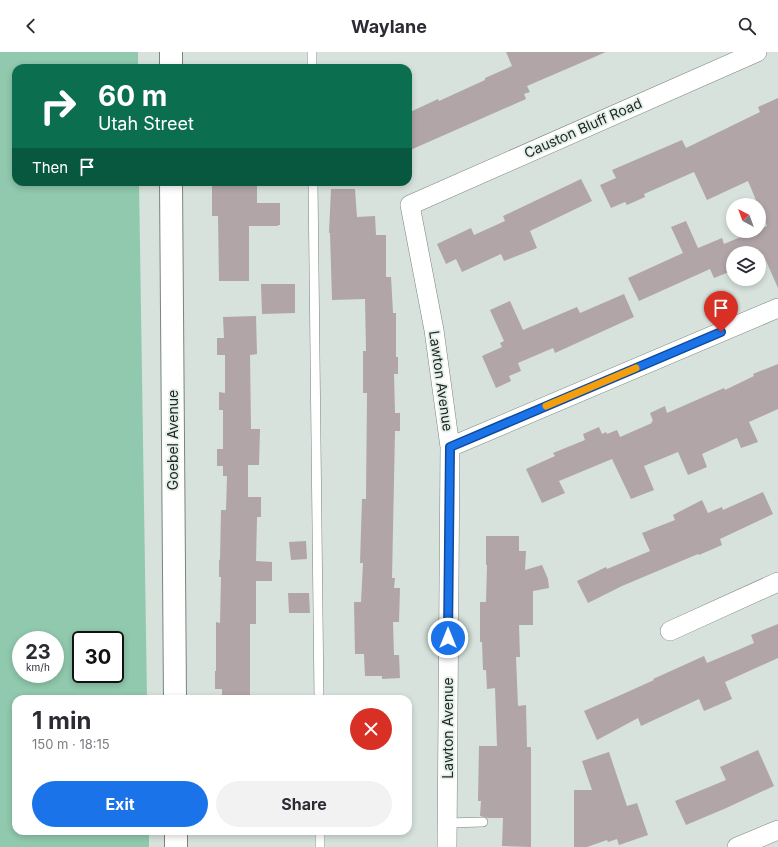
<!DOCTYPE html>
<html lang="en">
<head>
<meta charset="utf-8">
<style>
	:root { --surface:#fff; --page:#f2f2f3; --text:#2b2b33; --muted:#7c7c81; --accent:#1a73e8 }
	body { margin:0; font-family:Inter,sans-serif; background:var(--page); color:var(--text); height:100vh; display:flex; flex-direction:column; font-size:15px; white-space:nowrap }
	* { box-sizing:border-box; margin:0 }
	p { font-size:13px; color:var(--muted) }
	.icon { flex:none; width:22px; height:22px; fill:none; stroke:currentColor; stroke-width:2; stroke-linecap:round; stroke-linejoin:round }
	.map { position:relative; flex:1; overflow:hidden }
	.side { position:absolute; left:12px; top:643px; width:400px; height:140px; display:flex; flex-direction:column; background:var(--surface); border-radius:12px; box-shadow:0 2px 6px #0003 }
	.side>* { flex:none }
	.hud { position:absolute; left:12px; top:12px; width:400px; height:122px; border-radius:12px; box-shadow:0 2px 6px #0003; background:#0b6e4f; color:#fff; overflow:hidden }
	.needle { width:26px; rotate:319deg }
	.buttons { position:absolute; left:726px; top:146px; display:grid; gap:8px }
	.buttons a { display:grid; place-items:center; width:40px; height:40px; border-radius:50%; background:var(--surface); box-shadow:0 2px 6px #0003; font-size:20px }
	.speed { position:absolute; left:12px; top:579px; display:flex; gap:8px; font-size:20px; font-weight:700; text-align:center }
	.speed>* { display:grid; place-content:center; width:52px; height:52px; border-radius:50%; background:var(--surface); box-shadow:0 2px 6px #0003; line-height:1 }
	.speed small { font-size:10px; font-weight:400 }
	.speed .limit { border:2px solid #111; border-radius:6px; background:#fff; color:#111 }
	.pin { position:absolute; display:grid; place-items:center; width:34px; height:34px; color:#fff; margin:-41px -17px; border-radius:50% 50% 50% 0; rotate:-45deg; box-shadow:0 0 4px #0007 }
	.pin .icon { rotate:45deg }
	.me { position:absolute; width:44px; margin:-22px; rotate:0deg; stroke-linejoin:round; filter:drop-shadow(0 0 3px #0008) }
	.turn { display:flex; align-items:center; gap:14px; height:84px; padding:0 20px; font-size:18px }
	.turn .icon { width:52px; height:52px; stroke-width:2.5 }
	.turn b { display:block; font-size:28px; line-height:34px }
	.then { display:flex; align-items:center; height:38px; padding:0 20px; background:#0003; gap:8px; font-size:15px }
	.round { display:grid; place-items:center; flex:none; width:42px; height:42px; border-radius:21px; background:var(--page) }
	.head { display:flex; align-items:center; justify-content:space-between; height:68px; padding:0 20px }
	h1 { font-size:24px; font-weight:700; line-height:30px }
	.primary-button { display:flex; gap:8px; margin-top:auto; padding:8px 20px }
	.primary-button a { flex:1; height:46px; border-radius:24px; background:var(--accent); color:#fff; font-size:16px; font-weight:700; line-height:46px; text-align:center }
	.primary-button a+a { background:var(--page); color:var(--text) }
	header { display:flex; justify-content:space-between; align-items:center; height:52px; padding:0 20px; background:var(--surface); font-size:18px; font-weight:700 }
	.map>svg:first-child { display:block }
	.green { fill:#90c9ad; fill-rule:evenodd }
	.building { fill:#b1a5a7 }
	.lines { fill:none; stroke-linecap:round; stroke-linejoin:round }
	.service-casing { stroke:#7a847f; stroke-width:10 }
	.minor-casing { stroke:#7a847f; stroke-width:20 }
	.tertiary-casing { stroke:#7a847f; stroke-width:24 }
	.service { stroke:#fff; stroke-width:9 }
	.minor { stroke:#fff; stroke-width:19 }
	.tertiary { stroke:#fff; stroke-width:22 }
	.route-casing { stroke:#114b97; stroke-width:10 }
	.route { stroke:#1a73e8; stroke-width:7 }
	.slow { stroke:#f59e0b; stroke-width:7 }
	.labels { text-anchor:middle; stroke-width:3.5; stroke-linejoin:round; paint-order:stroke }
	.street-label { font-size:14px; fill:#222624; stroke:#e3efe9 }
</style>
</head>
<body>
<header><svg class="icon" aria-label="back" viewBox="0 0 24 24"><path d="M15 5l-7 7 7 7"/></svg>Waylane<svg class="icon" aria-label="search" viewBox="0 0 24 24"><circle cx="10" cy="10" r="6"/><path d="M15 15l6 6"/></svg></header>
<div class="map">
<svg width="778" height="795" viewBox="0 0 778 795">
	<rect width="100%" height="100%" fill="#d6e2db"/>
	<path class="green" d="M0,0h138v16h-122v114h123l8,517h-131v132h133v16h-149zM21,588h34v34h-34zM81,588h34v34h-34z"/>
	<path class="building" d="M506,0h100l-79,34 3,6 -6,2 2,5 -118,52v-38l30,-14 1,2 46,-21v-2l27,-12z
		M778,46v190l-15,-34 -4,2v-3h-26v14l-5,2 1,3 -15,6 -4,-9 -71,32 -11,-23 55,-25 -12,-26 15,-6 12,27 24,-10 2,6 31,-13h4v-2l8,-3 -8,-21h-1l-10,-24 -41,19 -13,-28 -50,22 1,3 -18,8 -2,-3 -14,6 -11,-23 16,-7 -4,-8 70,-30 4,8 74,-36 -2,-5z
		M581,127l11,22 -62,30 7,17 -33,13 -3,-7 -39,18 -6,-13 -10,5 -9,-20 34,-16 3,7 31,-14 -2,-5z
		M212,130l45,1v20h23v22h-2v1h-29v55h-30l-1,-65h-6z
		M331,137h24l2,28 18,-1 1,19h10v42h5l2,36h3v44h2v17h-4l1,39h5v18h-5l-3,147h3l-1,10h6l-1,34h-6l1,33h5l1,23 -18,1v-3h-17l-1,-22h-9l-1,-52h7l2,-39h-3l2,-64h4l1,-106h-4v-42h3l-1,-52 -33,1 -2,-67h-1z
		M261,232h34v29l-33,1z
		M624,242l10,23 -79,36 -2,-5 -35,15 3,8 -12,5 2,5 -15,7 -14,-32 20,-9 -2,-4 4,-2 -14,-31 20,-9 13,29 54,-23 3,6z
		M256,264l1,38 -7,1 1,74h9l-1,36h-11v32h13v20h-4l-1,44 16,1v19h-16v43h-6v75h-28v-10h-7v-18h1v-49l4,1 1,-46h-2v-17h1l1,-50h5l1,-34h-4v-10h-6v-17h6v-39h-4v-18l6,1v-38h-8v-17h7l-1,-21z
		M778,312v45l-29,13 9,20 -17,6 -4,-10 -35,16 5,13 -19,8 -10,-23 -34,14 10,24 -23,9 -19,-40 -53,22 6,12 -23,10 -16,-34 29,-13 -2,-3 32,-13 -2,-6 16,-7 3,7 4,-2 1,2 10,-4 3,7 32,-14 -1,-1 2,-1 -3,-8 15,-7 2,7 57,-25 1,2 29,-14 -1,-2z
		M763,440l10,22 -53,25 2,6 -23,10 -1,-1 -76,32 -34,17 -11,-22 29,-14 1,2 43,-18 -8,-18 33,-13 -2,-5 29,-15 6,13 14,-6 1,3z
		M486,484h33v15h7l-1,19 17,-5 6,14 1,9 -16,3v34h-14l1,32h-4l2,49 8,-1 1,42h4v100l-29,-1 1,-28h-15l-8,-2 1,-15h-3l1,-55h18l-2,-58 -8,1 -1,-19h-3l-1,-28h-2v-40h6l1,-37h-1z
		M306,489l1,18 -16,1 -2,-18z
		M288,541h21l1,20h-21z
		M778,572v34l-53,24 7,17 -28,12 -5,-12 -58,27 -3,-8 -41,22 -13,-29 39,-17 31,-14 -1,-1 51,-23 3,7 31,-13 16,-7 -3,-8z
		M758,698l16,36 -50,23 -38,16 -11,-24 51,-21 -6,-13z
		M609,700l18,54 10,-3 11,32 -29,10 -2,-6 -9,3 -1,-2 -20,7h-13v-57h18l-10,-29z"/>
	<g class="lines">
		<defs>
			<path id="service" d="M312,0v16
				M313,130l6,517
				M447,771l36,-1
				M320,779v16"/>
			<path id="minor" d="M450,395l328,-139
				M670,579l108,-49
				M447,795l3,-400 -16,-117 -24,-125 347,-153
				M737,795l41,-17"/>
			<path id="tertiary" d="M171,0v16
				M171,130l4,517
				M176,779v16"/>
		</defs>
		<use href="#service" class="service-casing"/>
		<use href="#minor" class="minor-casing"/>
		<use href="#tertiary" class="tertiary-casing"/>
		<use href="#service" class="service"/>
		<use href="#minor" class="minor"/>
		<use href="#tertiary" class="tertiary"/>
	</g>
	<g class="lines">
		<defs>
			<path id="route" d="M448,586l2,-191 271,-115"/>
		</defs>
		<use href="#route" class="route-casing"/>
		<use href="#route" class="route"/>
		<path class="slow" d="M546,354l90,-38"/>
	</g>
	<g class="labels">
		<g class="street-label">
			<text transform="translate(583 76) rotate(-24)" y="5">Causton Bluff Road</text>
			<text transform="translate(441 329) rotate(82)" y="5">Lawton Avenue</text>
			<text transform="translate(173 388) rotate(-90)" y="5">Goebel Avenue</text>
			<text transform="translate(448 676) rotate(-90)" y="5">Lawton Avenue</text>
		</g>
	</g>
</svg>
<div class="buttons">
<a><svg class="needle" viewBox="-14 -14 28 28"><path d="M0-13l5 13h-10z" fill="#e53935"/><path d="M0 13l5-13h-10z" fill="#7c7c81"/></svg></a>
<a><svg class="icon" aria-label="layers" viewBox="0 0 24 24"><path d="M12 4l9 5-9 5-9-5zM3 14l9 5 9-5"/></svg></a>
</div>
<div class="speed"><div>23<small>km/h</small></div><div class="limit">30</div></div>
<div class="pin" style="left:721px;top:280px;background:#d93025"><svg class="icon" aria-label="arrive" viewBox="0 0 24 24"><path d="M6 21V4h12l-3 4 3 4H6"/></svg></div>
<svg class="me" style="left:448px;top:586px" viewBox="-20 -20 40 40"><circle r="17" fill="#1a73e8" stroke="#fff" stroke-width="3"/><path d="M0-11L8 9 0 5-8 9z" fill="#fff"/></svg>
<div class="hud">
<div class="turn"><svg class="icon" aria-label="right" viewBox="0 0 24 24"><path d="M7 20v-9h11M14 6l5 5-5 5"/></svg><div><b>60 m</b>Utah Street</div></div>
<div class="then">Then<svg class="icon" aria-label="arrive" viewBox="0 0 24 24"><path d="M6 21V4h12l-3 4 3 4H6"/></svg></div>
</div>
<section class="side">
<div class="head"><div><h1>1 min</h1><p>150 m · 18:15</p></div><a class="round" style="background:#d93025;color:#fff"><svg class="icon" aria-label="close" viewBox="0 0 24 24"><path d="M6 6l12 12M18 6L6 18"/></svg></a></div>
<div class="primary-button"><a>Exit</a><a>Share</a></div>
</section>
</div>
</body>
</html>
